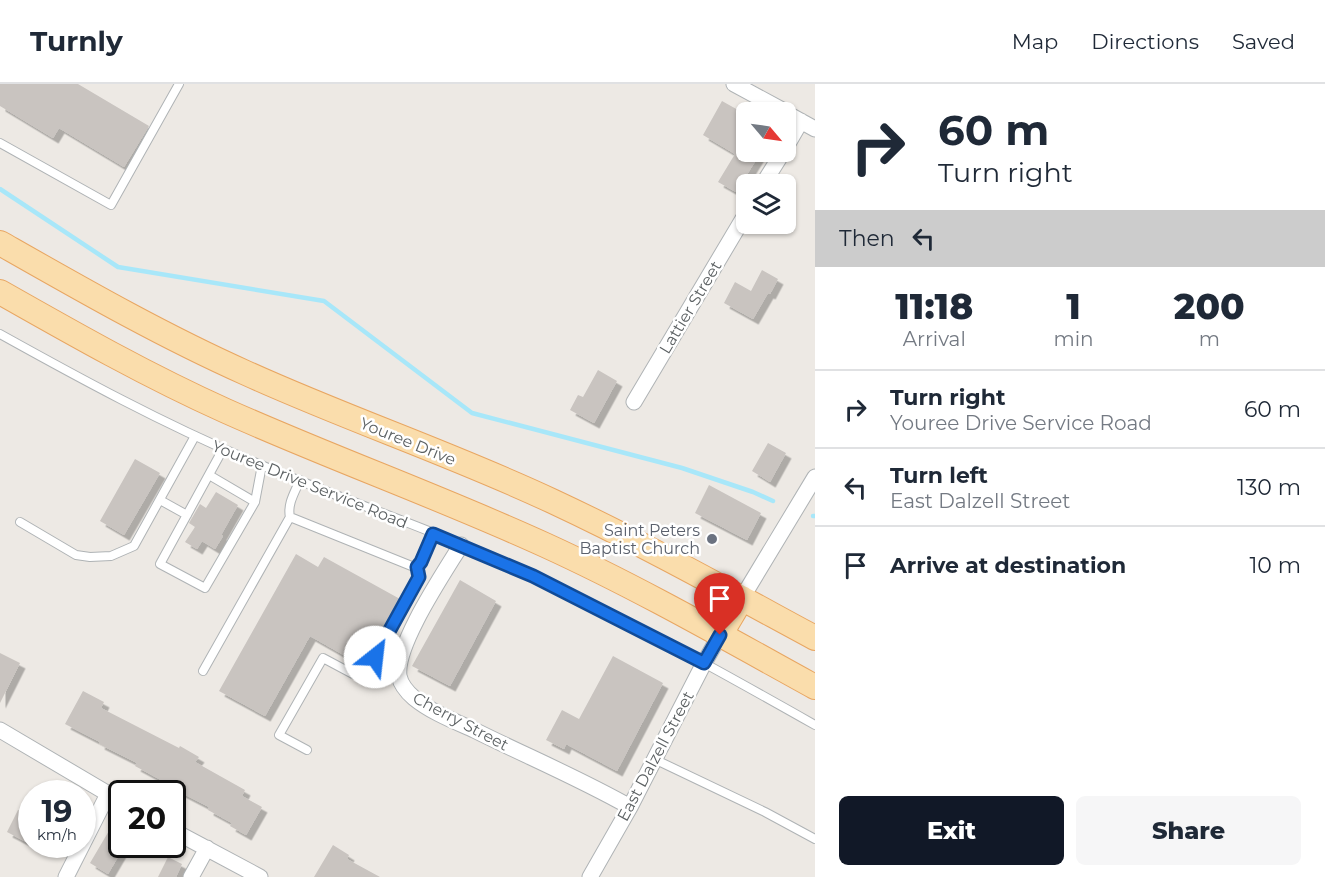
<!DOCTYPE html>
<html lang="en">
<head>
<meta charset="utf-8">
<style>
	:root { --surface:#fff; --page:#f6f6f7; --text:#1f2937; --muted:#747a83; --line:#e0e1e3; --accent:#111827 }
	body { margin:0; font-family:Montserrat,sans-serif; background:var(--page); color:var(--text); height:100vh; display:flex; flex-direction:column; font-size:22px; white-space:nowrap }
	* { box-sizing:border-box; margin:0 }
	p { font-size:20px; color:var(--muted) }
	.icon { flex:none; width:33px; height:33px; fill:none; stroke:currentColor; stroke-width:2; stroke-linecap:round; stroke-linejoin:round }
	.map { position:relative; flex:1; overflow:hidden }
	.sheet { display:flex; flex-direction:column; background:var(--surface); width:510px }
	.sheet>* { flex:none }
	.top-card { background:#fff; color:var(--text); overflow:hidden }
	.needle { width:39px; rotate:119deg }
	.controls { position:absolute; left:736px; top:18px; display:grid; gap:12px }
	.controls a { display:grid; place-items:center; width:60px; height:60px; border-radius:9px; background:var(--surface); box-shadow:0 2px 4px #0004; font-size:30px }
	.speed { position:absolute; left:18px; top:696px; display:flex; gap:12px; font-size:30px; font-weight:700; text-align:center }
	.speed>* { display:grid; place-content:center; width:78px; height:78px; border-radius:50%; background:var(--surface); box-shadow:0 2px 4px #0004; line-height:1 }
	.speed small { font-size:15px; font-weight:400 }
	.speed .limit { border:3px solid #111; border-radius:9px; background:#fff; color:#111 }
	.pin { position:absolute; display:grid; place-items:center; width:51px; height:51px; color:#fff; margin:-62px -26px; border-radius:50% 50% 50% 0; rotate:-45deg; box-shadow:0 0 6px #0007 }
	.pin .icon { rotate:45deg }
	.me { position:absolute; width:66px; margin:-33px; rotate:29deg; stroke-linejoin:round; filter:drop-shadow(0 0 4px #0008) }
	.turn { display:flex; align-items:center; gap:21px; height:126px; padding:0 24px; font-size:27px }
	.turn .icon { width:78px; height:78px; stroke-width:2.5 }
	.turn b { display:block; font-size:42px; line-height:51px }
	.then { display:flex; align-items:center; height:57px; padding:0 24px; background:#0003; gap:12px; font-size:22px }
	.eta { display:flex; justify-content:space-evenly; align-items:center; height:102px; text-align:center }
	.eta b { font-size:36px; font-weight:800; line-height:42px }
	.primary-button { display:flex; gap:12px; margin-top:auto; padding:12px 24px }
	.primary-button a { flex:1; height:69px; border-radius:9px; background:var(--accent); color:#fff; font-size:24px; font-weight:800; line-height:69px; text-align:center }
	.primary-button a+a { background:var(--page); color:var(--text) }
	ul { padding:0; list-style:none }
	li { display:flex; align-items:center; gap:18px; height:78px; padding:0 24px; border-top:2px solid var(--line) }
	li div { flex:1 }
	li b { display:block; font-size:22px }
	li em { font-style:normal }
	header { display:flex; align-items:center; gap:36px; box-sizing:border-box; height:84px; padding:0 30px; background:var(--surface); border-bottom:2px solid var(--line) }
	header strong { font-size:28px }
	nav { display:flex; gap:33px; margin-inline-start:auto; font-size:21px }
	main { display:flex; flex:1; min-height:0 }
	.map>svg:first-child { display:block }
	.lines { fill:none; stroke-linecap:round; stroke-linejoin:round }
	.stream { stroke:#a8e7f9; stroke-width:4.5 }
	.building { fill:#c9c4c0; filter:url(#shadow) }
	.lane-casing { stroke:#afb3b5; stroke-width:10 }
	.street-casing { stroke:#afb3b5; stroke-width:17 }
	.primary-casing { stroke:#e8a662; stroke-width:26 }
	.lane { stroke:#fff; stroke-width:8 }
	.street { stroke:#fff; stroke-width:15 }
	.primary { stroke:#faddac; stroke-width:24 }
	.route-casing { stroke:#114b97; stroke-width:15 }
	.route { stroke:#1a73e8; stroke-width:10 }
	.worship-dot { fill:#6b7280; stroke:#fff; stroke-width:2 }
	.labels { text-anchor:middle; stroke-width:5; stroke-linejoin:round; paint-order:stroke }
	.street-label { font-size:16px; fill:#5c6163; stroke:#fff }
	.worship-label { font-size:16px; fill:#5b616d; stroke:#fff; text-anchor:end }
</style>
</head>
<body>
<header>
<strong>Turnly</strong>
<nav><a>Map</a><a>Directions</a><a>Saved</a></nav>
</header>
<main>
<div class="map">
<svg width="815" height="793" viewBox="0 0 815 793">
	<defs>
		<filter id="shadow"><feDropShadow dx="5.5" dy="5.5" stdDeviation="0" flood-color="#0004"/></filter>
	</defs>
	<rect width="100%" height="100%" fill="#ede9e4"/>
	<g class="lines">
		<path class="stream" d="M0,105l118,78 206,34 148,112 210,55 71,24 20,9
			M813,432h2"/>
	</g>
	<path class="building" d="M0,0h78l71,42 -25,41 -65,-39 -6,10 -53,-32z
		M722,17l25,14v37h14l-25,40 -18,-10 17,-28 -32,-19z
		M762,186l16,9 -8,15 -2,-1 -15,26 -29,-16 11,-21 16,9z
		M598,286l19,11 -23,42 -24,-13 8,-15 5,2z
		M768,359l18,10 -16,29 -18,-11z
		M135,375l25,14 -36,62 -24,-14z
		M709,401l52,28 -14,27 -52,-27z
		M216,408l22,13 -17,30 2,1 -8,13 -13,-8 -5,8 -12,-7 10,-15 -6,-4 11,-19 6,4z
		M296,470l22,13 6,-10 76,42 -37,67 -53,-30 -45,80 -46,-25z
		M460,496l36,21 -46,85 -38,-20z
		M0,569l20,10 -20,40z
		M613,572l50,27 -46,88 -51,-27 -2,5 -18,-9 16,-30 17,9z
		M83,607l21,11 -3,6 78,40 1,-2 19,11 -4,5 50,28 -3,6 20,11 -16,28 -16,-9 2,-3 -24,-13 1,-3 -37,-19 -1,2 -12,-7 2,-3 -26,-14 2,-3 -38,-19 1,-2 -35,-18z
		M32,706v55l-25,-13 11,-22 2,1z
		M113,740l9,5v21l-14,24 -18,-11z
		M333,761l16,10 -2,4 33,18h-66z
		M168,773l14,7 -6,13h-18z"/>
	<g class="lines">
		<defs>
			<path id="lane" d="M0,59l111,62 68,-121
				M0,250c81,45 162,89 247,125 95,41 194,73 287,117 96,45 189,97 281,149
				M223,365l-63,115 45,24 50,-86 7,-37
				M209,391l46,27
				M300,396c-5,12 -13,24 -10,37l124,50h3l4,-4 12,-29
				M160,416l27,15
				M20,438l56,33 14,2 21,-1 23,-10 61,-110
				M203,587l87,-154
				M307,666l-28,-15 44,-77 30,16 11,3 55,-100 -2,-10
				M654,675l111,53 50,27"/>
			<path id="street" d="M734,0l52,28
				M786,29l29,16
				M786,63l15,-26
				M763,100l20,-32
				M634,318l113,-190
				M461,461c-17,28 -66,100 -62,131 2,9 8,16 15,22 17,14 40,23 60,32 52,26 105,48 156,77
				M742,514l73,-121
				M0,646l122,72
				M172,746l88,47
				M66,793l42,-83
				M191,793l16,-29
				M590,793l40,-70 74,-144 16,-28"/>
			<path id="primary" d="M0,159c81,46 161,92 246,130 101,46 206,81 306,128 90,42 176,90 263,137
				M0,208c74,42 148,84 226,119 105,47 214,86 319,134 92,42 181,93 270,142
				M720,551l22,-37"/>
		</defs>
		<use href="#lane" class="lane-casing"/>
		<use href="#street" class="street-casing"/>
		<use href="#primary" class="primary-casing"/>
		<use href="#lane" class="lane"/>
		<use href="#street" class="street"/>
		<use href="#primary" class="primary"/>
	</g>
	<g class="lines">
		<defs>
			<path id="route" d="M375,573l44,-80 -2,-10 4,-5 12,-28 100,42 171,87 16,-28"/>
		</defs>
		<use href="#route" class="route-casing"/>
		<use href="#route" class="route"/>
	</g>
	<circle class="worship-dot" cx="712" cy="455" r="6"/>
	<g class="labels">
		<g class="street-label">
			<text transform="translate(690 223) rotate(-59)" y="6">Lattier Street</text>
			<text transform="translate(408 357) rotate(22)" y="6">Youree Drive</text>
			<text transform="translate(310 400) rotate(22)" y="6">Youree Drive Service Road</text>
			<text transform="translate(461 637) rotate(28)" y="6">Cherry Street</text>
			<text transform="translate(655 672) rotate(-62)" y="6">East Dalzell Street</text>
		</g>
		<g class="worship-label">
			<text x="700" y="452">Saint Peters<tspan x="700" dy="18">Baptist Church</tspan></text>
		</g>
	</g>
</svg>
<div class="controls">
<a><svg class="needle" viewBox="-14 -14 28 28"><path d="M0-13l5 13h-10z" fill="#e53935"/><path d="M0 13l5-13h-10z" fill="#747a83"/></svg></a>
<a><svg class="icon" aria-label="layers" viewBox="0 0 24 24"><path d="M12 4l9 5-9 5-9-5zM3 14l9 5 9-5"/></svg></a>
</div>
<div class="speed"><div>19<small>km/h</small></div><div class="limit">20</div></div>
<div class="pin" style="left:720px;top:551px;background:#d93025"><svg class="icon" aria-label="arrive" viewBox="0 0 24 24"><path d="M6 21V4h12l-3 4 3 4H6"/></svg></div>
<svg class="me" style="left:375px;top:573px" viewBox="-20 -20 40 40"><circle r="19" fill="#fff"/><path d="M0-13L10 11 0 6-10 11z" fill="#1a73e8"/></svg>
</div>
<section class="sheet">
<div class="top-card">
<div class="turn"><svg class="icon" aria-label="right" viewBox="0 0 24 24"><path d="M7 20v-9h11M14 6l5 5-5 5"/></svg><div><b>60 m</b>Turn right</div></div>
<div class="then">Then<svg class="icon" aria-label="left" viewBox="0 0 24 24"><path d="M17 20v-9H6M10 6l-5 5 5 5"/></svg></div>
</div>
<div class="eta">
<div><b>11:18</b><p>Arrival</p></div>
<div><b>1</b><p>min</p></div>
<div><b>200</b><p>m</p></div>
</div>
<ul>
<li><svg class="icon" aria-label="right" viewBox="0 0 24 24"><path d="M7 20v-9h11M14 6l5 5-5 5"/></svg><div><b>Turn right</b><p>Youree Drive Service Road</p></div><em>60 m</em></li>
<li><svg class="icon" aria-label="left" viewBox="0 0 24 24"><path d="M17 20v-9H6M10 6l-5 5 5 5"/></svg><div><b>Turn left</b><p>East Dalzell Street</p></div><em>130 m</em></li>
<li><svg class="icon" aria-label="arrive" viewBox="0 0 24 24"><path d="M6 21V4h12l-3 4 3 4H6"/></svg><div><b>Arrive at destination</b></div><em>10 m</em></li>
</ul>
<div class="primary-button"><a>Exit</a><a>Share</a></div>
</section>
</main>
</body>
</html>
